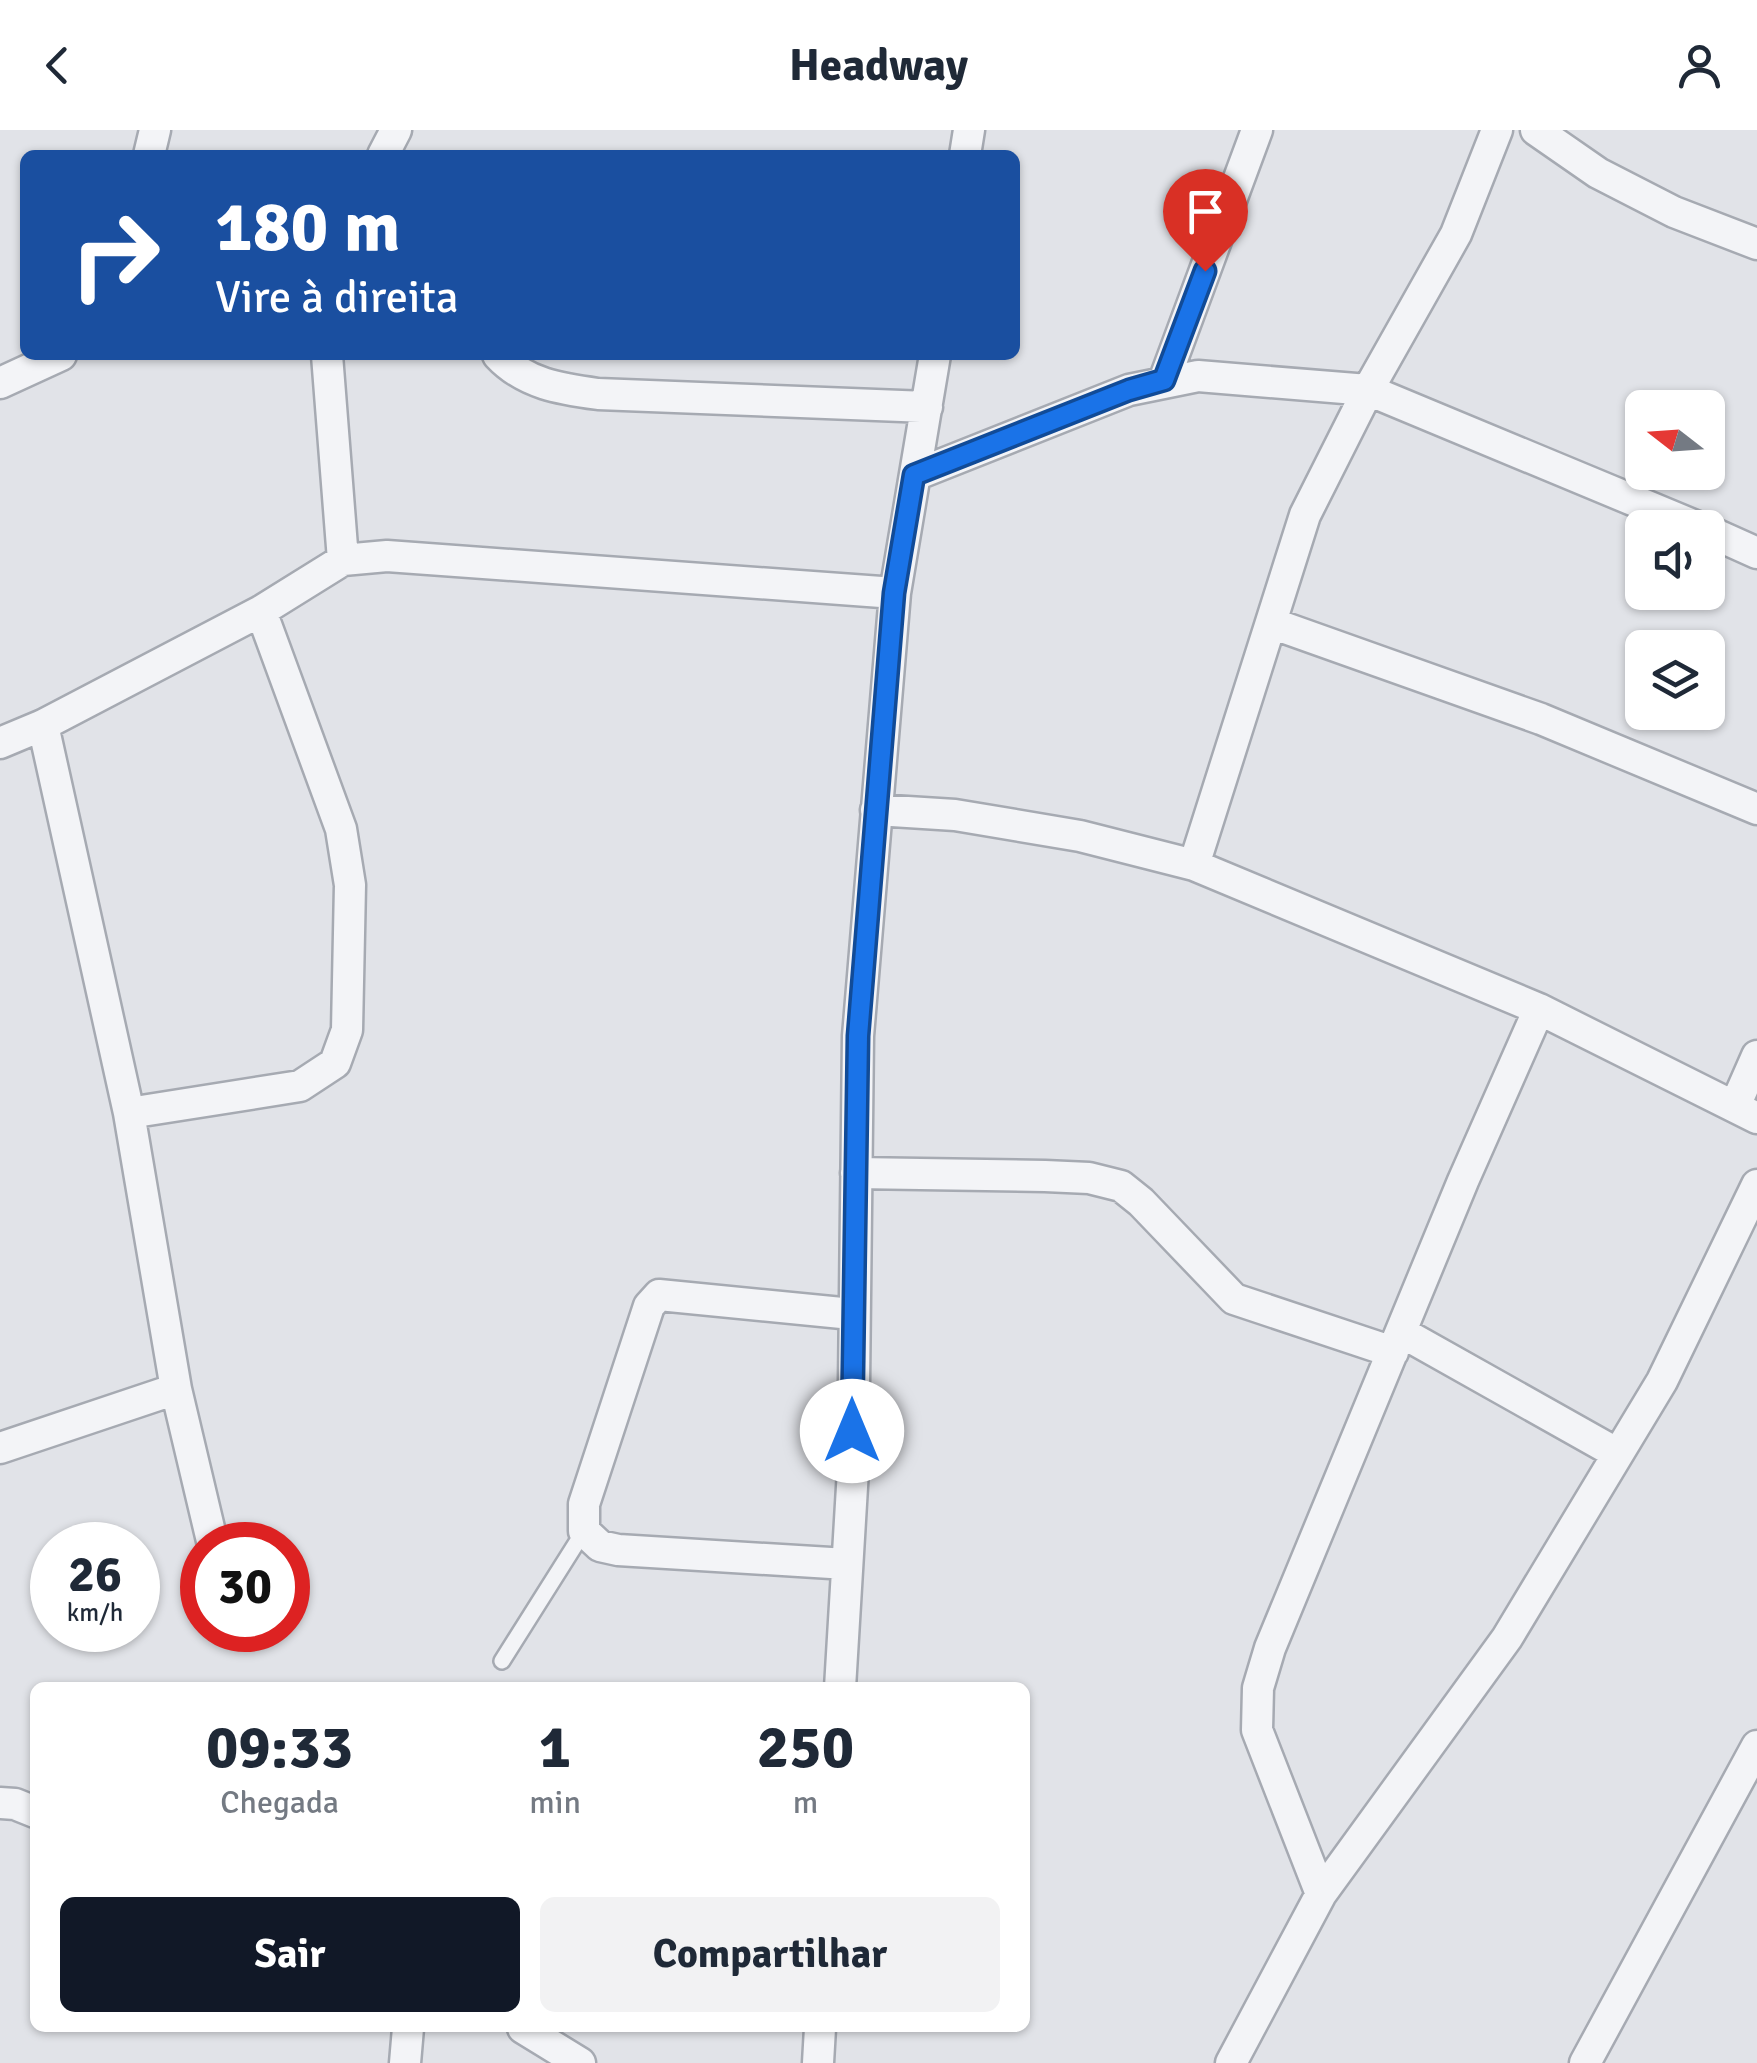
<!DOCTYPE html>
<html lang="pt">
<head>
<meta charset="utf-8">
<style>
	:root { --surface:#fff; --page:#f2f2f3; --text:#1f2937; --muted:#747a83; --accent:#111827 }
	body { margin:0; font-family:Signika,sans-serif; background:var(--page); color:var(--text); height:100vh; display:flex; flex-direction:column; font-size:38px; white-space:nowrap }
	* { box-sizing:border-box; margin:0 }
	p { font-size:32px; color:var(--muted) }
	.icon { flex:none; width:55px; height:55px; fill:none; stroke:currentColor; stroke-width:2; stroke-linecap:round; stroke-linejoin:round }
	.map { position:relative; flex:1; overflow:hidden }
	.sheet { position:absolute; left:30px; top:1552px; width:1000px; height:350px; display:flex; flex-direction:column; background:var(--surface); border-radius:15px; box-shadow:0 2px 8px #0004 }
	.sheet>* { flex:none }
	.banner { position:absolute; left:20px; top:20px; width:1000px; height:210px; border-radius:15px; box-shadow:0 2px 8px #0004; background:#1a4fa0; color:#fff; overflow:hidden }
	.needle { width:65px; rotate:287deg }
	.buttons { position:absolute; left:1625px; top:260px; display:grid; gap:20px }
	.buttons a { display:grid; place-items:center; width:100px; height:100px; border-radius:15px; background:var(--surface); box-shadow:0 2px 8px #0004; font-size:50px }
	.speed { position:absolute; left:30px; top:1392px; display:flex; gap:20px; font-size:50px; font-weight:700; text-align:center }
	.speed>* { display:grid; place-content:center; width:130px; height:130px; border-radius:50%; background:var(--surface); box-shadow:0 2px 8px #0004; line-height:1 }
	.speed small { font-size:25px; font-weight:400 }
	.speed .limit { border:15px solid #d22; background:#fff; color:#111 }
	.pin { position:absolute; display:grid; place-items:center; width:85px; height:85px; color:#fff; margin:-102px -42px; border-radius:50% 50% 50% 0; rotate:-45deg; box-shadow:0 0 10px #0007 }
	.pin .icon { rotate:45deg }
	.me { position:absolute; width:110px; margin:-55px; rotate:0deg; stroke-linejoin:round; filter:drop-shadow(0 0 8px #0008) }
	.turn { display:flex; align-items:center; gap:35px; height:210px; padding:0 30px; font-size:45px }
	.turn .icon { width:130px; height:130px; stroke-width:2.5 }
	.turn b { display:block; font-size:70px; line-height:85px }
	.eta { display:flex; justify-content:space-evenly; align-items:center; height:170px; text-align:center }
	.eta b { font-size:60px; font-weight:800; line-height:70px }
	.action { display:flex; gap:20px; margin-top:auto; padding:20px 30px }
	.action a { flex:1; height:115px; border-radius:15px; background:var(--accent); color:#fff; font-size:40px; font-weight:800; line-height:115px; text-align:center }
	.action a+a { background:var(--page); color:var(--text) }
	header { display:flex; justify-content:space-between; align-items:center; height:130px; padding:0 30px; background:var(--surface); font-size:45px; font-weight:800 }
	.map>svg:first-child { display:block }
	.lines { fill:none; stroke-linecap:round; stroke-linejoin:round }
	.lane-casing { stroke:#a6aab2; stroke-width:20 }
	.street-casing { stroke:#a6aab2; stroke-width:35 }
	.lane { stroke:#f3f4f7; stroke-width:15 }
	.street { stroke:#f3f4f7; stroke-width:30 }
	.route-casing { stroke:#114b97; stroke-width:25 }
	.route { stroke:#1a73e8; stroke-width:18 }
</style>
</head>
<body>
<header><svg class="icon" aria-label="back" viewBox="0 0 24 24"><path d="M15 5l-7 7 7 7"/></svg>Headway<svg class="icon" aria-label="person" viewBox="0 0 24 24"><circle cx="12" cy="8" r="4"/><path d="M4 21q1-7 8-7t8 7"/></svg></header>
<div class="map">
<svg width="1757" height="1933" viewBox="0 0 1757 1933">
	<rect width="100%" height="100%" fill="#e1e3e8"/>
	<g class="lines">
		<defs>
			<path id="lane" d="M502,1531l82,-130"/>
			<path id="street" d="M1536,0l62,43 76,39 83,32
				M149,25l6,-25
				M383,25l13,-25
				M965,25l4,-25
				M327,225l16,205
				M498,225c27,29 63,34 100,39l329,13
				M1164,251l93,-251
				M0,253l61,-28
				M915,345l214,-85 69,-14 170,14 332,138
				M1708,401l49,22
				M1271,493l270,96 216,90
				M43,595l86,388 47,276 37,156
				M0,613l43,-18 218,-114 82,-51 44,-4 508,37
				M876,680l79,5 125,21 114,29 345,144 218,109
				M1194,735l111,-350 63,-125 88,-156 41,-104
				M1735,976l22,-50
				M129,983l171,-27 35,-23 12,-33 3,-145 -9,-56 -80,-218
				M856,1043l189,3 44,2 32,8 20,16 93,97 159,53
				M1401,1202l217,122
				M0,1318l176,-59
				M847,1434l-229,-14 -18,-4 -16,-15v-27l65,-198 10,-11 193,19
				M840,1558l13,-218 5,-434 37,-443 40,-238
				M0,1673l15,1 20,8
				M1321,1764l-64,-164 1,-42 12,-40 193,-467 76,-172
				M523,1898l57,35
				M405,1933l3,-35
				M818,1933l2,-35
				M1231,1933l90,-169 186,-256 155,-257 95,-196
				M1585,1933l172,-317"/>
		</defs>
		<use href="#lane" class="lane-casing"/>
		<use href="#street" class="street-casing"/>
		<use href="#lane" class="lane"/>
		<use href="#street" class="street"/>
	</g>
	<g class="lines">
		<defs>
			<path id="route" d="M852,1301l6,-395 36,-443 20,-118 215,-85 35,-10 41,-109"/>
		</defs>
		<use href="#route" class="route-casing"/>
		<use href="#route" class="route"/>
	</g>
</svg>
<div class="buttons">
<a><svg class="needle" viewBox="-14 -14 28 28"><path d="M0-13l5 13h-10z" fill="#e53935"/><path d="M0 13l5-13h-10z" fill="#747a83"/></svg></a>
<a><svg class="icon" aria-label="sound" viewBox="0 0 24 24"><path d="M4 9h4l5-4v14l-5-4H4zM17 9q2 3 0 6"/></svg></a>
<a><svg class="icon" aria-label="layers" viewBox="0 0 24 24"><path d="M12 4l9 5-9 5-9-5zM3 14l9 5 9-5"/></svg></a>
</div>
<div class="speed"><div>26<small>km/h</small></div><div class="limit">30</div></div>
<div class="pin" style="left:1205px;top:141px;background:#d93025"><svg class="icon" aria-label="arrive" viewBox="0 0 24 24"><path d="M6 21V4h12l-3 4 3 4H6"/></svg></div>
<svg class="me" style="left:852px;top:1301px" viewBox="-20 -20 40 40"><circle r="19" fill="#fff"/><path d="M0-13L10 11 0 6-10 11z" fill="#1a73e8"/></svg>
<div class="banner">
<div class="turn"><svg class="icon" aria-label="right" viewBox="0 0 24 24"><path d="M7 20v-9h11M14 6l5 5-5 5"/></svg><div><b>180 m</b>Vire à direita</div></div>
</div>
<section class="sheet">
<div class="eta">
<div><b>09:33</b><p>Chegada</p></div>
<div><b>1</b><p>min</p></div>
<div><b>250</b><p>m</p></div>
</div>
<div class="action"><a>Sair</a><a>Compartilhar</a></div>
</section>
</div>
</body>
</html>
